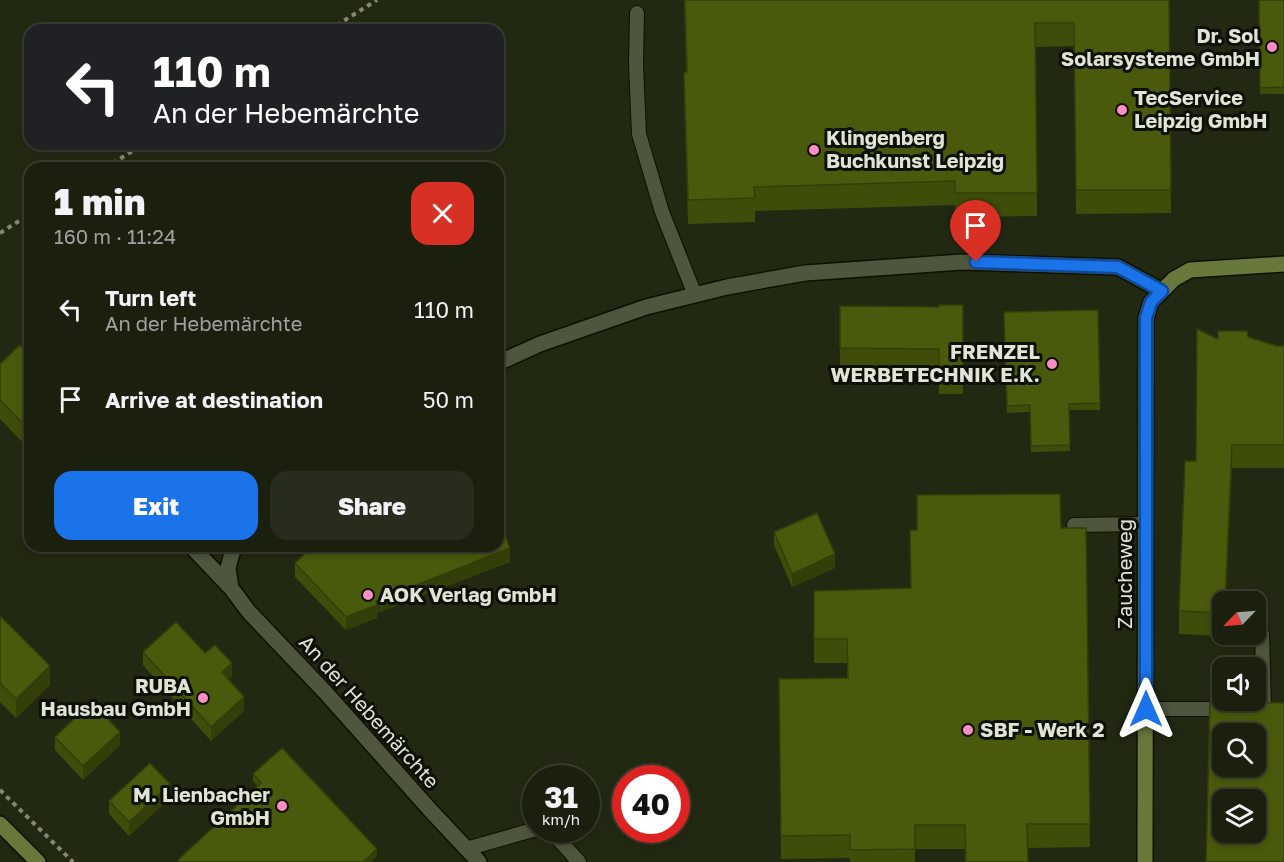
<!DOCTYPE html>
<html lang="en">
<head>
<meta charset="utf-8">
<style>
	:root { --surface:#1a1f0e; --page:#272c1c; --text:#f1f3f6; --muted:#9fa29e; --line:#383d2e; --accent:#1a73e8 }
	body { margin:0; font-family:"Golos Text",sans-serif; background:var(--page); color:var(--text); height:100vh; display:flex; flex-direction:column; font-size:22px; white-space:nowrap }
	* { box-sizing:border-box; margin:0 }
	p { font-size:20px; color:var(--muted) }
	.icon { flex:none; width:33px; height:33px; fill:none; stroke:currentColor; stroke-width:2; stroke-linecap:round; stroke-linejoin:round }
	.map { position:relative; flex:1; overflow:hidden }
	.details { position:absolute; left:24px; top:162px; width:480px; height:390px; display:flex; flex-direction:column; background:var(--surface); border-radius:18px; box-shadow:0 3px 9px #0003,0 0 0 2px var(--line) }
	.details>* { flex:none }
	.top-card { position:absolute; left:24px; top:24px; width:480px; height:126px; border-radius:18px; box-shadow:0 3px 9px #0003,0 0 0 2px var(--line); background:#202124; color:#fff; overflow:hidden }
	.needle { width:39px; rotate:245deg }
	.controls { position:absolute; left:1212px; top:591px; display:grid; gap:12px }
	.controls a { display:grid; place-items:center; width:54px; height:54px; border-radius:12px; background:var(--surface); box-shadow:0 3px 9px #0003,0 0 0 2px var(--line); font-size:30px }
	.speed { position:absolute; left:522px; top:765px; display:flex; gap:12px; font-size:30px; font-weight:700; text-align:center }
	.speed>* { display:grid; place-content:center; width:78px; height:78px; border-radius:50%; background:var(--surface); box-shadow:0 3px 9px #0003,0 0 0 2px var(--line); line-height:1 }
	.speed small { font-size:15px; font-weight:400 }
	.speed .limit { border:9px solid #d22; background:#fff; color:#111 }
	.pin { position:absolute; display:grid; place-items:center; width:51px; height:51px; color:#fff; margin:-62px -26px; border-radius:50% 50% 50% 0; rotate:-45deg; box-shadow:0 0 6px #0007 }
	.pin .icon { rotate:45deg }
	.me { position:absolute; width:66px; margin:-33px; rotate:0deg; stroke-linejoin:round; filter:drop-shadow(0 0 4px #0008) }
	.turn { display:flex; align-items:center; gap:21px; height:126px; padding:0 30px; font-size:27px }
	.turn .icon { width:78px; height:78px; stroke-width:2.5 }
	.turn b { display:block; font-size:42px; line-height:51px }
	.round { display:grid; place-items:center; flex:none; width:63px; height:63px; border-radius:18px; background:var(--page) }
	.summary { display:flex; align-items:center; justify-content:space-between; height:102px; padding:0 30px }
	h1 { font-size:36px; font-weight:800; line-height:45px }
	.cta { display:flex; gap:12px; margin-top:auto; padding:12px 30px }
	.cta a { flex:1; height:69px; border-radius:18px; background:var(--accent); color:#fff; font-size:24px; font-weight:800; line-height:69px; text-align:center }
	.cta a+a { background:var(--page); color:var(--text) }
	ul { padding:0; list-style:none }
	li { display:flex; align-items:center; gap:18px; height:90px; padding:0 30px }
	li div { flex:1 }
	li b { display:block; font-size:22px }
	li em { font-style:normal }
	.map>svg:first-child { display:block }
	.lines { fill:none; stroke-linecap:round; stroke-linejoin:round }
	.lane-casing { stroke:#0c1100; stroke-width:16 }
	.street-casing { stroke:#0c1100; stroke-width:18 }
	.secondary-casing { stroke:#0c1100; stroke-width:18 }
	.path { stroke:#838976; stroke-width:4; stroke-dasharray:4.5 4.5; stroke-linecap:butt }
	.lane { stroke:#4e563d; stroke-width:14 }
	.street { stroke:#4e563d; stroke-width:15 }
	.secondary { stroke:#68773a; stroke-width:15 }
	.wall { fill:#3f4d0a }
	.shaded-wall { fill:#333f08 }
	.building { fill:#495a0c; stroke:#333f08; stroke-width:1.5; fill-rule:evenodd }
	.route-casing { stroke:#114b97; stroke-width:15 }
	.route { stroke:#1a73e8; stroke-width:10 }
	.poi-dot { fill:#fb8fc4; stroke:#0d1007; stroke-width:2 }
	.labels { text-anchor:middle; stroke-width:6; stroke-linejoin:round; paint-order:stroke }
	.poi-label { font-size:20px; font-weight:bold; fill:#dfe4d5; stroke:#0d1007; text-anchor:end }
	.street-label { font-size:20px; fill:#dfe4d5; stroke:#0d1007 }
</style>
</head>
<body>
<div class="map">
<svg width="1284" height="862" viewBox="0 0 1284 862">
	<rect width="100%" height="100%" fill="#222912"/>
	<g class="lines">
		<defs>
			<path id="lane" d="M637,13l-1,51 3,70 23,78 33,83
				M1074,525l72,-1
				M1253,708h11l-2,-75
				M1146,709h82
				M550,830l29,32
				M466,849l70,-20"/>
			<path id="street" d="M498,363l42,-19 106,-37 81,-20 78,-14 157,-11 156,5 44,24
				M191,546l40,42
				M236,546l-4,7 -4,15 3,20 18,24 77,81 106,119 47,50"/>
			<path id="secondary" d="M0,824l38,38
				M1145,862l1,-544 5,-16 23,-23 16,-9 94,-6"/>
		</defs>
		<use href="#lane" class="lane-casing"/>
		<use href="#street" class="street-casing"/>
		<use href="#secondary" class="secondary-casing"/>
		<path class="path" d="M329,30l48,-30
			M105,168l39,-24
			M0,233l30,-19
			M0,790l73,72"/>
		<use href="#lane" class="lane"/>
		<use href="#street" class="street"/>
		<use href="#secondary" class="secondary"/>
	</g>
	<path class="wall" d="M684,0h485l2,213 -95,1 -2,-168 -38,1 1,169 -82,1v-12l-200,6v11l-67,2 -4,-129v-23h2z
		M1259,0h25v94h-24z
		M963,305v89h-24v-28l-99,-1v-59l99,1z
		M1098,310l2,100h-31l1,41 -39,1 -1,-40 -23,1 -3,-101z
		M1248,337l29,9h7v122h-52l-10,134v32h3v2l-46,-2v-23l17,-150 22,-122z
		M30,356v94l-30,-31v-55z
		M1061,528h25l4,319 -63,1 1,14h-63v-13h-50v13h-65v-4l-69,1 -2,-180 68,-1v-15h-33v-72l97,-3z
		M774,532l61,36 -43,19 -18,-42z
		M510,562l-133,51v5l-31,12 -51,-53v-14z
		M0,616l50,69 -34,33 -16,-16z
		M143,652l62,1 27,23 -4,3 16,32 -33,30 -68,-76z
		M55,737l65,8 -37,35 -28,-30z
		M253,774l124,82 -7,6h-192v-2l80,-74 -5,-5z
		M170,798l-41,38 -20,-22v-13z"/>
	<path class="shaded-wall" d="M1232,445v23l-6,134h-1z
		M510,548v14l-133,51v5l-31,12v-13l30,-16z
		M835,554v14l-43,19v-13z
		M232,663v13l-10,9v-13z
		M50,666v19l-34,33v-19z
		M244,697v14l-33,30v-14z
		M120,732v13l-37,35v-14z
		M170,784v14l-41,38v-14z
		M377,849v7l-7,6h-7z"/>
	<path class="building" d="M685,0h484l2,190h-95l-2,-167h-39l2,170h-82v-12l-201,6 1,11 -67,2 -4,-128h3z
		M1259,0h25v87l-24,1z
		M939,305h24v72h-24v-28l-99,-1v-42l99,1z
		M1098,310l2,93 -31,1 1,41 -39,1 -1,-41 -23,1 -3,-94z
		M1197,329l21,10v-8h29l1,6 29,9h7v99h-52l-7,157h-3v11l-43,-2 6,-150h11z
		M20,345l10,11v75l-30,-31v-36z
		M1060,494l1,34h25l4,296h-63l1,38h-62l-1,-37h-50v24l-65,1v-15l-69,1 -2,-157 69,-1 -1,-39h-33v-48l97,-3 -1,-58h7v-35z
		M817,513l18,41 -43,20 -18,-42z
		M498,517l12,31 -134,53 1,4 -31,12 -51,-54 18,-17h185z
		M0,616l50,50 -34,33 -16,-16z
		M176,622l29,31 10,-8 17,18 -10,9 22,25 -33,30 -68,-75z
		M1210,701l74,2v159h-78zM1222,734h34v32h-34zM1222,800h34v32h-34z
		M92,702l28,30 -37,34 -28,-29z
		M282,748l95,101 -14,13h-182l-3,-2 83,-77 -8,-9z
		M150,763l20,21 -41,38 -20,-21z"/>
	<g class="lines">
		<defs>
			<path id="route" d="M976,262l142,5 44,24 -11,11 -5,16v391"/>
		</defs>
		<use href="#route" class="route-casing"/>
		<use href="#route" class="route"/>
	</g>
	<g class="poi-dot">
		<circle cx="1272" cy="47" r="6"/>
		<circle cx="1122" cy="110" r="6"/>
		<circle cx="814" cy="150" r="6"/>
		<circle cx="1052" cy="364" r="6"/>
		<circle cx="368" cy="595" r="6"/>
		<circle cx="203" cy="698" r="6"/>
		<circle cx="968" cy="730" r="6"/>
		<circle cx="282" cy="806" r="6"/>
	</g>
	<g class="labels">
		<g class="poi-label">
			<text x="1260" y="43">Dr. Sol<tspan x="1260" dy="23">Solarsysteme GmbH</tspan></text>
			<text x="1134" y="105" text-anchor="start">TecService<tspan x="1134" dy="23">Leipzig GmbH</tspan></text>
			<text x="826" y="145" text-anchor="start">Klingenberg<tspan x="826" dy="23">Buchkunst Leipzig</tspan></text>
			<text x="1040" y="359">FRENZEL<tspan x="1040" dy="23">WERBETECHNIK E.K.</tspan></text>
			<text x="380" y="602" text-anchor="start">AOK Verlag GmbH</text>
			<text x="191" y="693">RUBA<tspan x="191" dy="23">Hausbau GmbH</tspan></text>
			<text x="980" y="737" text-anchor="start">SBF - Werk 2</text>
			<text x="270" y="802">M. Lienbacher<tspan x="270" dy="23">GmbH</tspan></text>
		</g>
		<g class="street-label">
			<text transform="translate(1125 574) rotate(-90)" y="7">Zaucheweg</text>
			<text transform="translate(369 712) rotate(48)" y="7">An der Hebemärchte</text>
		</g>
	</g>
</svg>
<div class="controls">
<a><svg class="needle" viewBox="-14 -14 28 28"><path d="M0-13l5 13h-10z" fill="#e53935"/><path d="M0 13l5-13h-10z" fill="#9fa29e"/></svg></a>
<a><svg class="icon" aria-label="sound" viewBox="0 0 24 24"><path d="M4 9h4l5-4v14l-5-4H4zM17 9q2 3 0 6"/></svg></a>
<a><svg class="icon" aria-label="search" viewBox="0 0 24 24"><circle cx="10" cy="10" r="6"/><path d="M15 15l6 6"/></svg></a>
<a><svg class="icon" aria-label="layers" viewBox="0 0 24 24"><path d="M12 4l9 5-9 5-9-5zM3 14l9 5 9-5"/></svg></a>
</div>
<div class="speed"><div>31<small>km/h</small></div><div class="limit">40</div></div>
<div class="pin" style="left:976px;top:262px;background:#d93025"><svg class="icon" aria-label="arrive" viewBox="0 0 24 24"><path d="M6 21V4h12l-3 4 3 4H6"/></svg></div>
<svg class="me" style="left:1146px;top:709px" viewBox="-20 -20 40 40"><path d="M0-17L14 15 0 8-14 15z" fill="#1a73e8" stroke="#fff" stroke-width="4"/></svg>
<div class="top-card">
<div class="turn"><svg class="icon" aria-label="left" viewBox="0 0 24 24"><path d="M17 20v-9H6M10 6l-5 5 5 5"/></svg><div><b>110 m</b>An der Hebemärchte</div></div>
</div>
<section class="details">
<div class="summary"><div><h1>1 min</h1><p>160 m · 11:24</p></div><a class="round" style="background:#d93025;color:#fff"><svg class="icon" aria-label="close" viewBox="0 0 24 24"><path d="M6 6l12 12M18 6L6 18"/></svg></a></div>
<ul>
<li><svg class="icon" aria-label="left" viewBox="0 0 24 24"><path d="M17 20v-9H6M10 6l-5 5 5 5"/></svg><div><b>Turn left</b><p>An der Hebemärchte</p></div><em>110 m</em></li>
<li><svg class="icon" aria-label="arrive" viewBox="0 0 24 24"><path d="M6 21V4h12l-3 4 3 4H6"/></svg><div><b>Arrive at destination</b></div><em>50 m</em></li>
</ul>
<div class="cta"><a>Exit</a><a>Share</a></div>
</section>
</div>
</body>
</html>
